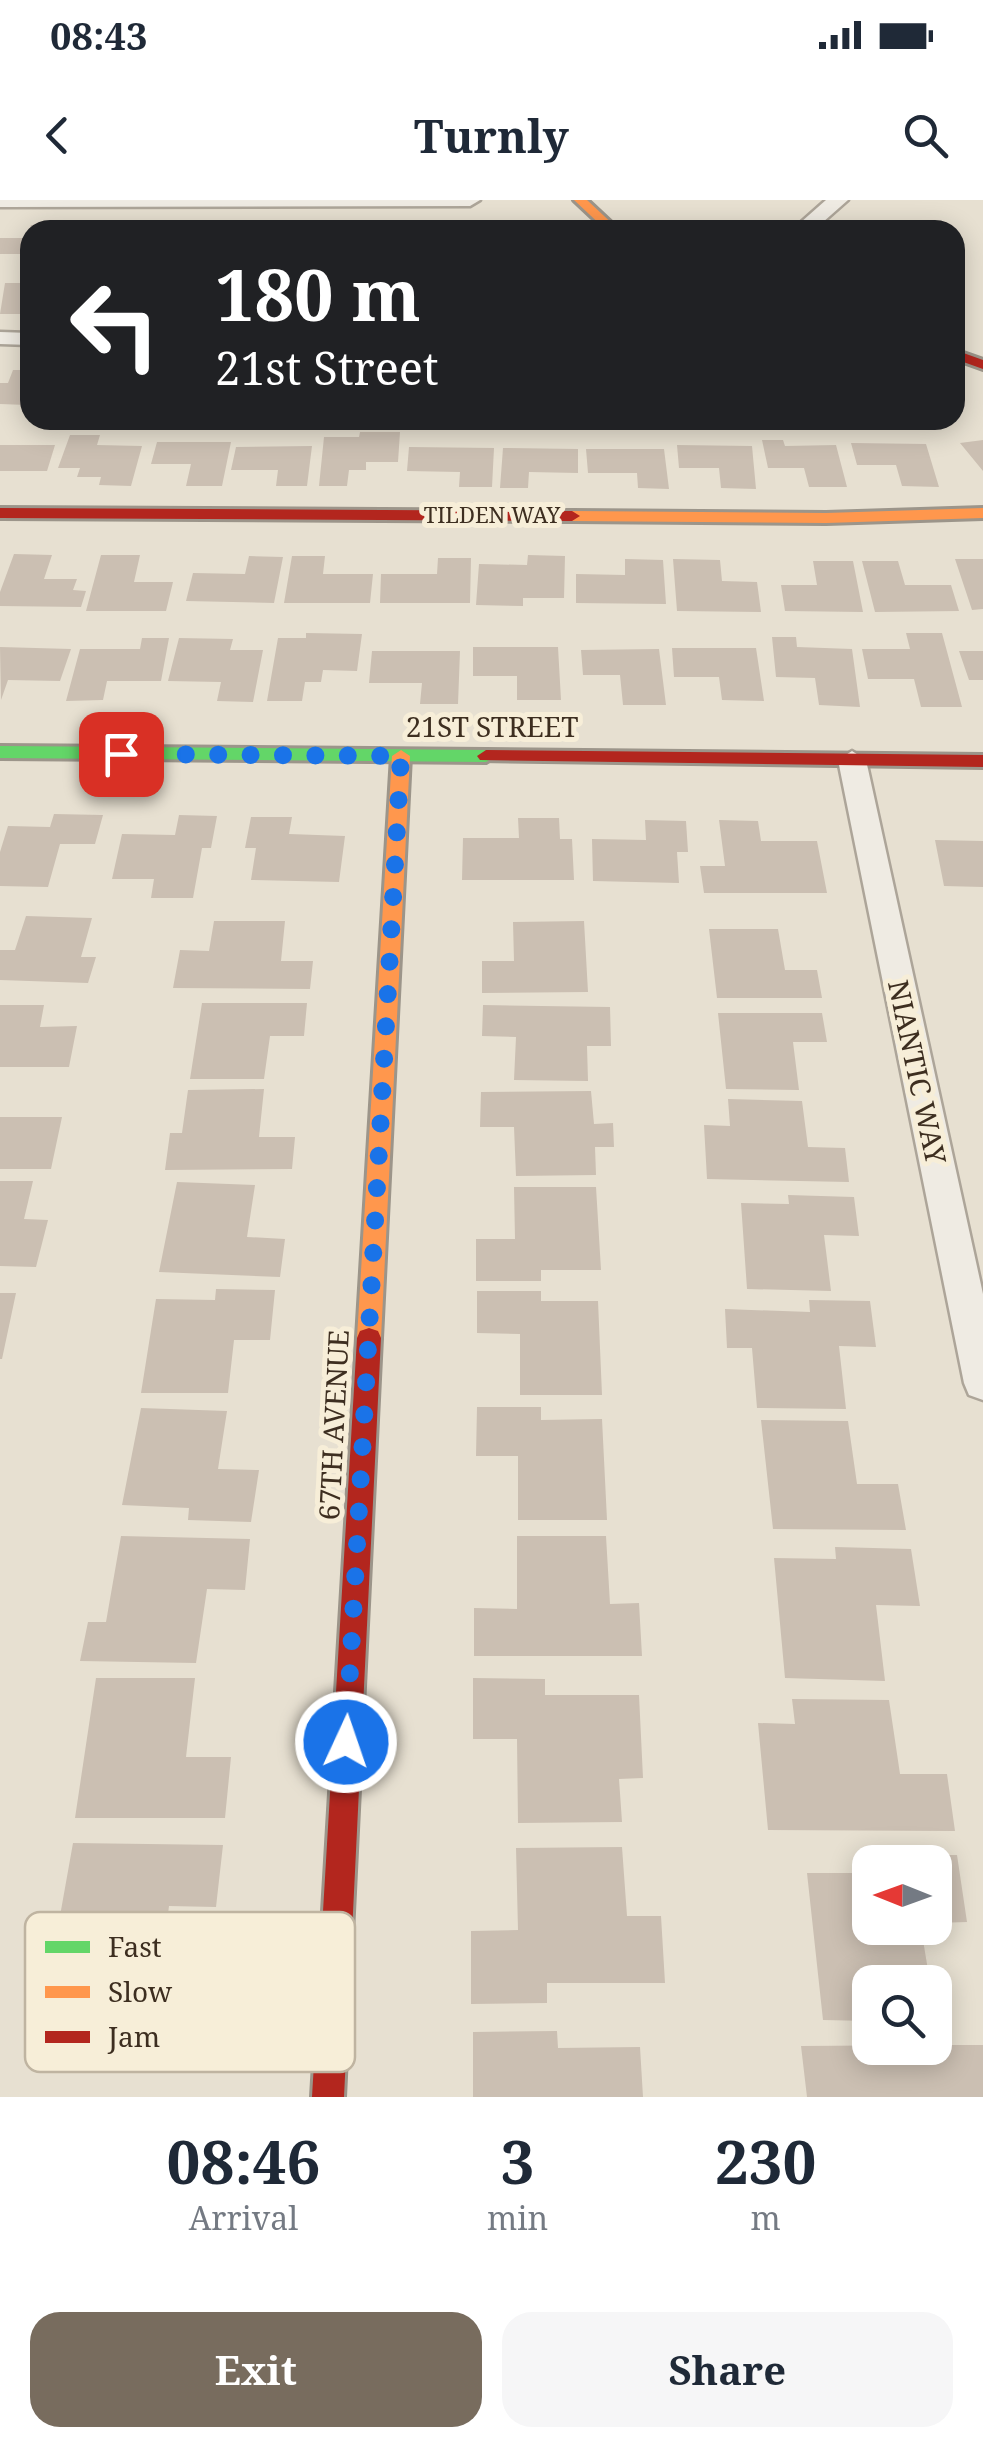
<!DOCTYPE html>
<html lang="en">
<head>
<meta charset="utf-8">
<style>
	:root { --surface:#fff; --page:#f6f6f7; --text:#1f2937; --muted:#747a83; --accent:#786c5e }
	body { margin:0; font-family:"Noto Serif",serif; background:var(--page); color:var(--text); height:100vh; display:flex; flex-direction:column; font-size:38px; white-space:nowrap }
	* { box-sizing:border-box; margin:0 }
	p { font-size:32px; color:var(--muted) }
	.icon { flex:none; width:55px; height:55px; fill:none; stroke:currentColor; stroke-width:2; stroke-linecap:round; stroke-linejoin:round }
	.map { position:relative; height:1897px; overflow:hidden }
	.details { display:flex; flex-direction:column; background:var(--surface); flex:1 }
	.details>* { flex:none }
	.guide { position:absolute; left:20px; top:20px; width:945px; height:210px; border-radius:30px; box-shadow:0 5px 25px #0003; background:#202124; color:#fff; overflow:hidden }
	.needle { width:65px; rotate:271deg }
	.controls { position:absolute; left:852px; top:1645px; display:grid; gap:20px }
	.controls a { display:grid; place-items:center; width:100px; height:100px; border-radius:20px; background:var(--surface); box-shadow:0 5px 25px #0003; font-size:50px }
	.pin { position:absolute; display:grid; place-items:center; width:85px; height:85px; color:#fff; margin:-42px; border-radius:20px; box-shadow:0 5px 15px #0006 }
	.me { position:absolute; width:110px; margin:-55px; rotate:3deg; stroke-linejoin:round; filter:drop-shadow(0 0 8px #0008) }
	.turn { display:flex; align-items:center; gap:35px; height:210px; padding:0 30px; font-size:45px }
	.turn .icon { width:130px; height:130px; stroke-width:2.5 }
	.turn b { display:block; font-size:70px; line-height:85px }
	.eta { display:flex; justify-content:space-evenly; align-items:center; height:170px; text-align:center }
	.eta b { font-size:60px; font-weight:700; line-height:70px }
	.cta { display:flex; gap:20px; margin-top:auto; padding:20px 30px }
	.cta a { flex:1; height:115px; border-radius:30px; background:var(--accent); color:#fff; font-size:40px; font-weight:700; line-height:115px; text-align:center }
	.cta a+a { background:var(--page); color:var(--text) }
	.status { display:flex; justify-content:space-between; align-items:center; height:70px; padding:0 50px; background:var(--surface); direction:ltr }
	.status svg { height:28px; fill:currentColor }
	header { display:flex; justify-content:space-between; align-items:center; height:130px; padding:0 30px; background:var(--surface); font-size:45px; font-weight:700 }
	.map>svg:first-child { display:block }
	.building { fill:#cbbfb2 }
	.lines { fill:none; stroke-linecap:round; stroke-linejoin:round }
	.street-casing { stroke:#ada599; stroke-width:5 }
	.fast-casing { stroke:#9c958a; stroke-width:6 }
	.slow-casing { stroke:#9c958a; stroke-width:6 }
	.jam-casing { stroke:#9c958a; stroke-width:6 }
	.street { fill:#efebe3; fill-rule:evenodd }
	.fast { fill:#63d668; fill-rule:evenodd }
	.slow { fill:#ff974d; fill-rule:evenodd }
	.jam { fill:#b3261e; fill-rule:evenodd }
	.route { stroke:#1a73e8; stroke-width:18; stroke-dasharray:0 32.4 }
	.labels { text-anchor:middle; stroke-width:10; stroke-linejoin:round; paint-order:stroke }
	.far-street-label { font-size:22px; fill:#3d2e20; stroke:#f7eed8 }
	.street-label { font-size:28px; fill:#3d2e20; stroke:#f7eed8 }
	.key { fill:#f7eed8; stroke:#bfb4a1; stroke-width:2.5 }
	.key-label { font-size:28px; fill:#3d2e20 }
</style>
</head>
<body>
<div class="status"><b>08:43</b><svg viewBox="0 0 49 12"><path d="M0 12V9h3v3zM5 12V6h3v6zM10 12V3h3v9zM15 12V0h3v12zM26 1h20v11H26zM47 4h2v5h-2z"/></svg></div>
<header><svg class="icon" aria-label="back" viewBox="0 0 24 24"><path d="M15 5l-7 7 7 7"/></svg>Turnly<svg class="icon" aria-label="search" viewBox="0 0 24 24"><circle cx="10" cy="10" r="6"/><path d="M15 15l6 6"/></svg></header>
<div class="map">
<svg width="983" height="1897" viewBox="0 0 983 1897">
	<rect width="100%" height="100%" fill="#e7e0d1"/>
	<path class="building" d="M31,25h30l-2,5h-29v24h-30v-16h26z
		M5,83h25v18l-7,13h-23z
		M13,170h17l-3,35 -27,-1v-21h8z
		M360,232h40l-2,30h-32v8h-17l-2,16h-28l5,-49h35z
		M70,235h30l-3,10 45,1 -11,40 -32,-1 2,-8h-24l3,-9h-22z
		M762,240h21l2,6 51,-1 11,42h-38l-5,-19h-36z
		M983,240v31l-23,-28z
		M157,242h74l-9,44h-36l5,-22h-40z
		M851,243l75,1 13,43 -37,-1 -6,-21h-39z
		M0,245h55l-8,26h-47z
		M677,245l75,1 4,43 -35,-1 -2,-20h-40z
		M312,246l-5,40h-31l2,-16h-47l5,-23z
		M409,247l85,1 -2,39h-33l1,-15 -53,-1z
		M503,248l75,1v24l-49,-1 -1,16h-28z
		M586,249h78l5,40 -31,-1 -1,-15h-49z
		M14,354l38,1 -8,24h33l-4,11 13,1 -5,16 -81,-1v-14z
		M101,355h39l-6,27h39l-7,29h-80z
		M528,355l37,1 -1,42h-41v8l-47,-1 3,-41 48,1z
		M249,356l34,1 -9,46 -88,-2 7,-28 52,1z
		M292,356h33l-2,18h50l-3,29h-86z
		M438,358h33l-1,45h-90l1,-29h56z
		M625,359l38,1 3,44 -90,-1v-29l49,1z
		M673,359l47,1 2,21 35,1 4,30 -84,-1z
		M955,359h28v50l-11,1z
		M813,361h40l10,51 -78,-1 -4,-26h36z
		M862,361h36l7,24h46l8,26 -84,1z
		M306,433l56,1 -5,37 -34,-1 -2,12h-16l-3,19h-35l11,-63h28z
		M906,433h36l20,74h-41l-7,-28h-46l-6,-30h48z
		M772,437h24l1,10 55,2 8,58 -41,-2 -4,-27 -39,-1z
		M142,438h27l-8,43h-54l-4,19 -37,1 14,-52h60z
		M179,438l54,1 -3,11h33l-10,52 -36,-1 4,-19 -53,-1z
		M0,447l71,2 -11,32 -52,-1 -7,20z
		M473,447h85l3,53h-44v-24h-44z
		M672,448h84l8,53 -42,-1 -3,-23h-45z
		M659,449l7,56h-43l-3,-30h-37l-2,-25z
		M372,451h88l-2,53h-38l2,-21h-53z
		M959,451h24v29h-14z
		M54,614l49,1 -8,29h-35l-12,43 -48,-1v-34l8,-26 42,1z
		M179,615l38,1 -6,32h-9l-9,50h-42l3,-19h-42l10,-45 53,1z
		M251,617h41l-3,17 56,2 -6,46 -88,-2 5,-32h-11z
		M518,618h41l1,21h12l2,41h-112l1,-42h56z
		M645,620l41,1 2,31h-11l2,31 -86,-2 -1,-42 54,1z
		M719,620l39,1 3,20h56l10,52h-123l-4,-27h25z
		M935,640l48,1v46l-39,-1z
		M26,716l66,2 -11,39h15l-8,26 -88,-3v-30h15z
		M214,721h71l-4,40h32l-3,28 -137,-1 7,-38 29,1z
		M584,721l4,71 -106,1v-32h32l-1,-39z
		M709,729h69l7,41h32l5,28h-105z
		M202,803h105l-3,33h-34l-6,43h-74z
		M0,805h44l-4,22 37,-1 -8,41h-69z
		M483,805l127,2 1,39h-24l1,35 -74,-1 2,-43 -34,-1z
		M718,813h104l5,29h-34l6,48 -73,-1z
		M264,889l-5,48h36l-3,32 -127,1 5,-37h12l6,-43z
		M591,891l3,33 19,-1 1,24h-19l1,28 -80,1 -2,-49h-34l1,-35z
		M728,899l74,2 6,46 37,1 4,34 -142,-3 -3,-54 26,1z
		M0,917h62l-11,52h-51z
		M0,981h33l-9,38 24,1 -12,47 -36,-1z
		M177,982l78,3 -8,52 38,2 -5,38 -121,-5z
		M514,987h82l5,83h-60v11h-65v-42h39z
		M788,995l66,2 5,39 -35,-1 7,56 -84,-2 -6,-86 48,1z
		M216,1089l59,1 -5,50h-36l-6,53h-87l15,-94 59,1z
		M477,1091h64v10h57l4,94h-82v-61l-43,-1z
		M0,1093h16l-14,66h-2z
		M809,1100l61,1 6,46 -37,-1 7,63 -89,-1 -5,-60h-25l-2,-39 85,3z
		M477,1207h64v13l61,-1 5,101h-89v-64h-42z
		M141,1208l86,3 -9,58 41,1 -8,52 -63,-2 1,-12 -67,-3z
		M761,1220l87,1 9,63h41l8,46 -133,-1z
		M121,1336l129,3 -5,51 -38,-1 -11,74 -116,-2 8,-39h18z
		M517,1336h89l4,68 29,-1 3,53h-168v-48l43,1z
		M835,1347l76,2 9,57 -44,-1 9,76 -100,-3 -11,-120 62,1z
		M96,1478h99l-9,79h45l-6,61h-150z
		M473,1478l72,1v16h94l4,83 -24,1 3,43 -104,1 -1,-84h-44z
		M792,1499l97,1 11,74h47l8,57 -187,-1 -10,-107 37,1z
		M73,1643l150,2 -7,62 -47,-1 -12,97 -112,-3z
		M622,1647l5,69h34l4,67h-118v20l-76,1v-73l47,-1 -2,-82z
		M884,1655h73l10,67 -32,1v-61h-50z
		M807,1673h63v55h51l9,54h-60v39l-47,-1z
		M557,1831l1,17 82,-1 3,50h-170v-65z
		M935,1845h48v52h-176l-6,-51z"/>
	<g class="lines">
		<defs>
			<path id="street" d="M0,0h480l-10,6 -470,1z
				M826,0h22l-34,30h-22z
				M0,132l30,1v12l-30,-1z
				M852,551l14,9 117,534v106l-14,-5 -5,-12 -126,-623z"/>
			<path id="fast" d="M0,546l486,4 9,6 -9,6 -486,-4z"/>
			<path id="slow" d="M574,0h13l32,30h-13z
				M983,308v10l-157,5 -254,-2 -8,-5 8,-5 254,2z
				M401,550l9,6 -29,582 -3,7 -9,3 -9,-3 -3,-7 35,-582z"/>
			<path id="jam" d="M955,150l28,10v9l-28,-10z
				M0,308l572,3 8,5 -8,5 -572,-3z
				M486,550l497,5v12l-503,-7 -3,-4z
				M369,1128l9,3 3,7 -37,759h-32l45,-759 3,-7z"/>
		</defs>
		<use href="#street" class="street-casing"/>
		<use href="#fast" class="fast-casing"/>
		<use href="#slow" class="slow-casing"/>
		<use href="#jam" class="jam-casing"/>
		<use href="#street" class="street"/>
		<use href="#fast" class="fast"/>
		<use href="#slow" class="slow"/>
		<use href="#jam" class="jam"/>
	</g>
	<g class="lines">
		<path class="route" d="M121,554l280,2 -55,986"/>
	</g>
	<g class="labels">
		<g class="far-street-label">
			<text x="492" y="323">TILDEN WAY</text>
		</g>
		<g class="street-label">
			<text x="492" y="537">21ST STREET</text>
			<text transform="translate(917 872) rotate(78)" y="10">NIANTIC WAY</text>
			<text transform="translate(334 1225) rotate(-87)" y="10">67TH AVENUE</text>
		</g>
	</g>
	<rect x="25" y="1712" width="330" height="160" rx="15" class="key"/>
	<rect x="45" y="1741" width="45" height="12" fill="#63d668"/>
	<rect x="45" y="1786" width="45" height="12" fill="#ff974d"/>
	<rect x="45" y="1831" width="45" height="12" fill="#b3261e"/>
	<g class="key-label">
		<text x="108" y="1757">Fast</text>
		<text x="108" y="1802">Slow</text>
		<text x="108" y="1847">Jam</text>
	</g>
</svg>
<div class="controls">
<a><svg class="needle" viewBox="-14 -14 28 28"><path d="M0-13l5 13h-10z" fill="#e53935"/><path d="M0 13l5-13h-10z" fill="#747a83"/></svg></a>
<a><svg class="icon" aria-label="search" viewBox="0 0 24 24"><circle cx="10" cy="10" r="6"/><path d="M15 15l6 6"/></svg></a>
</div>
<div class="pin" style="left:121px;top:554px;background:#d93025"><svg class="icon" aria-label="arrive" viewBox="0 0 24 24"><path d="M6 21V4h12l-3 4 3 4H6"/></svg></div>
<svg class="me" style="left:346px;top:1542px" viewBox="-20 -20 40 40"><circle r="17" fill="#1a73e8" stroke="#fff" stroke-width="3"/><path d="M0-11L8 9 0 5-8 9z" fill="#fff"/></svg>
<div class="guide">
<div class="turn"><svg class="icon" aria-label="left" viewBox="0 0 24 24"><path d="M17 20v-9H6M10 6l-5 5 5 5"/></svg><div><b>180 m</b>21st Street</div></div>
</div>
</div>
<section class="details">
<div class="eta">
<div><b>08:46</b><p>Arrival</p></div>
<div><b>3</b><p>min</p></div>
<div><b>230</b><p>m</p></div>
</div>
<div class="cta"><a>Exit</a><a>Share</a></div>
</section>
</body>
</html>
